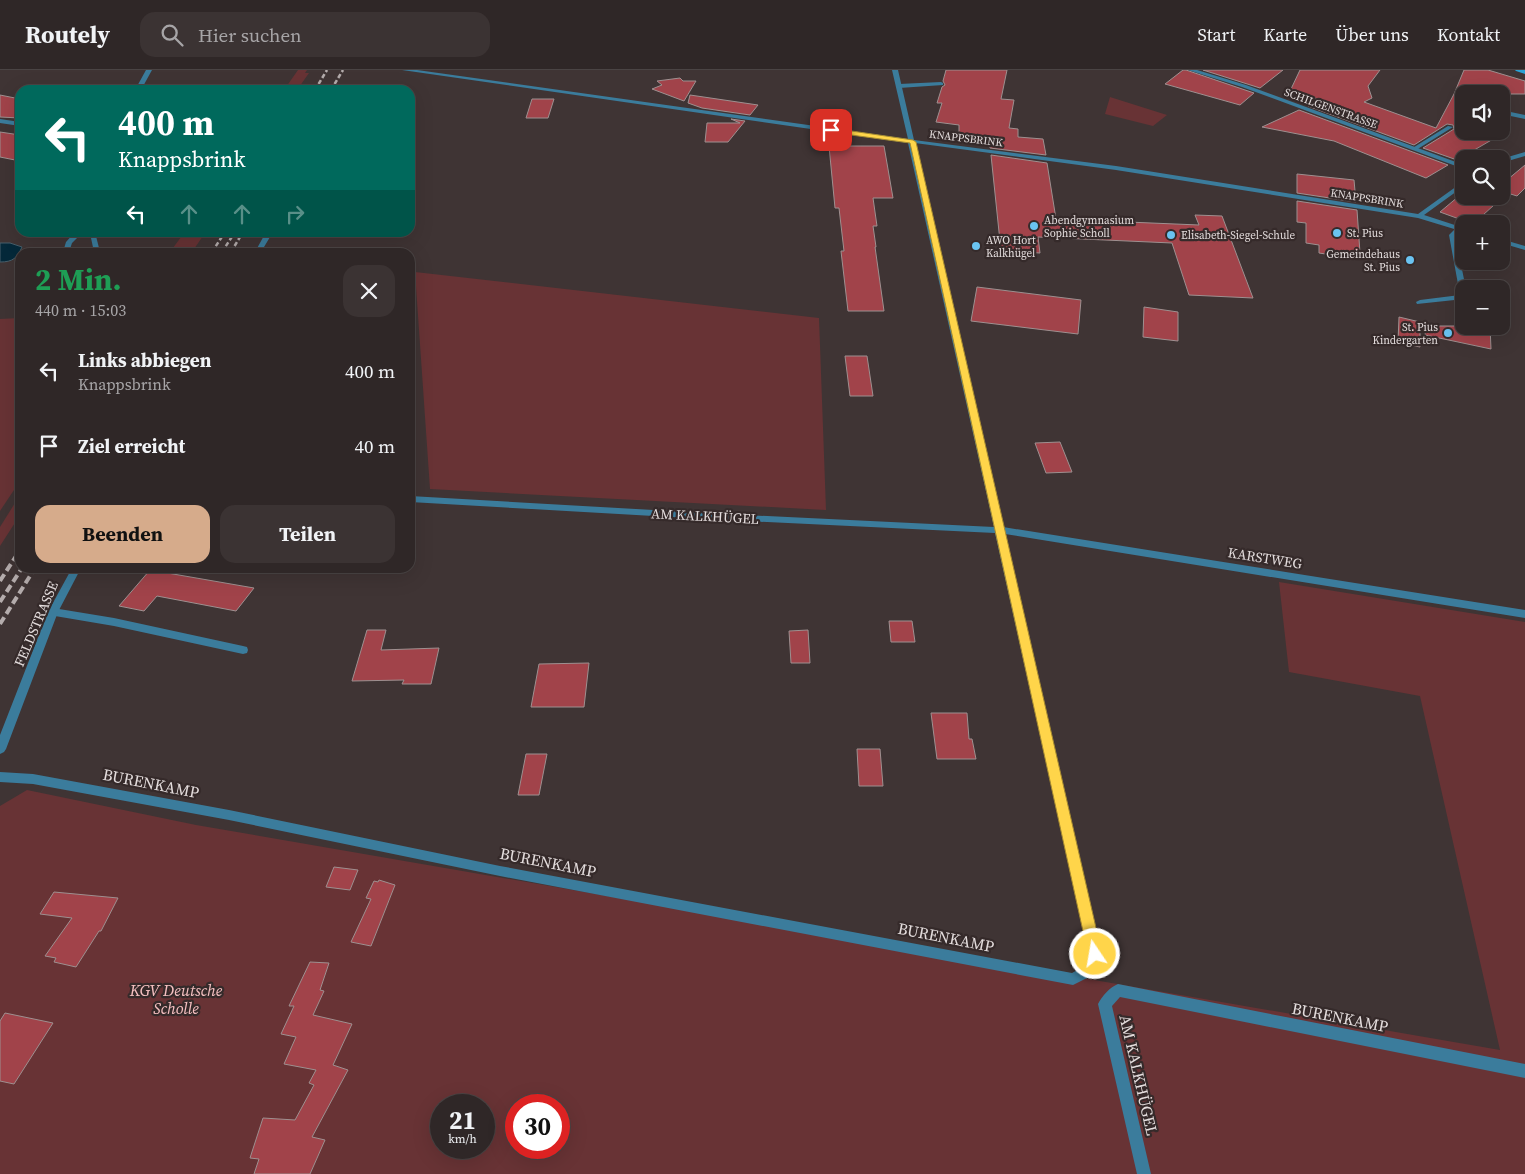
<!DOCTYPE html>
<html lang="de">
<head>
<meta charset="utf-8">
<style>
	:root { --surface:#2f2727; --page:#3b3333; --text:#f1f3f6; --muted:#a7a5a7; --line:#4a4444; --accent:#d6ab8b }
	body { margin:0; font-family:"Source Serif 4",serif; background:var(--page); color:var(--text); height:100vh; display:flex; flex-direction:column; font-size:19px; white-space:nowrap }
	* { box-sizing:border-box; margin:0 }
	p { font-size:16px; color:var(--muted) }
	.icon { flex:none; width:28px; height:28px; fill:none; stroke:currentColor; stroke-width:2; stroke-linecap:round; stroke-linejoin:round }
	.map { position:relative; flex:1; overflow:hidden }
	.panel { position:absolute; left:15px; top:178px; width:400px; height:325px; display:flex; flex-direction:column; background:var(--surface); border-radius:15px; box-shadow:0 5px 20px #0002,0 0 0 1px var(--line) }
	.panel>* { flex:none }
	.banner { position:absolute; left:15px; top:15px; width:400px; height:152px; border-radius:15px; box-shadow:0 5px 20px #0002,0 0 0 1px var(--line); background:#00695c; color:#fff; overflow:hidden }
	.tools { position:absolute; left:1455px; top:15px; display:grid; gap:10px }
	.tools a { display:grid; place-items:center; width:55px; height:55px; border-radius:10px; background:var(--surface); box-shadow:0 5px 20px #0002,0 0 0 1px var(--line); font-size:25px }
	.speed { position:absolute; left:430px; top:1024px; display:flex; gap:10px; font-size:25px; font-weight:700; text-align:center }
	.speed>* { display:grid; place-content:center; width:65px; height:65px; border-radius:50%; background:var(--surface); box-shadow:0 5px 20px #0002,0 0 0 1px var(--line); line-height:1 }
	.speed small { font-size:12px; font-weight:400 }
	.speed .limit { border:8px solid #d22; background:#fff; color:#111 }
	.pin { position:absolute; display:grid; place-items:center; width:42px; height:42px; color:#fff; margin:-21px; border-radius:10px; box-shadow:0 2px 8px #0006 }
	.me { position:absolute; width:55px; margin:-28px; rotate:348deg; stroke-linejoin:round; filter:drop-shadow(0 0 4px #0008) }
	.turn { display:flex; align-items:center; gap:18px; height:105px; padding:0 20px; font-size:22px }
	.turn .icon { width:65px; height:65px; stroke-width:2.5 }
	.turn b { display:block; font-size:35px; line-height:42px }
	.lanes { display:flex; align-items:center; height:48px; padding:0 20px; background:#0003; justify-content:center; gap:25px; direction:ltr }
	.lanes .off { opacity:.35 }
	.round { display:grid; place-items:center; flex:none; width:52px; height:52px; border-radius:15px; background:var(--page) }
	.summary { display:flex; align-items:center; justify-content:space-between; height:85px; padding:0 20px }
	h1 { font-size:30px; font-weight:700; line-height:38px; color:#1e9e55 }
	.action { display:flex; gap:10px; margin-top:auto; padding:10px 20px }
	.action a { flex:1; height:58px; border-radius:15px; background:var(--accent); color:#111; font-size:20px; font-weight:700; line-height:58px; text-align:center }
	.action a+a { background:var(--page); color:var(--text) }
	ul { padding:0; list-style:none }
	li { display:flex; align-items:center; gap:15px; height:75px; padding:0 20px }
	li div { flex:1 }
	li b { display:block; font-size:19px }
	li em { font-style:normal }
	header { display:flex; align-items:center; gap:30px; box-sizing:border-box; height:70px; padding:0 25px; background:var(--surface); border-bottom:1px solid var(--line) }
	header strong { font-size:24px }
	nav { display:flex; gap:28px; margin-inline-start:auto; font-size:18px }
	.search { width:350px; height:45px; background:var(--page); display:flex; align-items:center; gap:12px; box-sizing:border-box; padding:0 18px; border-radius:15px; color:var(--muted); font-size:19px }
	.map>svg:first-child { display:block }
	.green { fill:#683335; fill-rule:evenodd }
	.water { fill:#05293a; stroke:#485f6b }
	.building { fill:#a1434a; stroke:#9e9090 }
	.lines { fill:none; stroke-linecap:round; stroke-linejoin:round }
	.lane { fill:#3b7c9c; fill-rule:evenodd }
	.street { fill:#3b7c9c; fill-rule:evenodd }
	.secondary { fill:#2aa1d5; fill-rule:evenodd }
	.rail-far1 { stroke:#b4acac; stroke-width:2.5; stroke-dasharray:4.5 2.5; stroke-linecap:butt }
	.rail { stroke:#b4acac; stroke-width:4; stroke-dasharray:8 4; stroke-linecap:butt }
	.route { fill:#ffd54a; stroke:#a68a30 }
	.poi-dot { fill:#6ac3f1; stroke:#352a2a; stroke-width:2 }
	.labels { text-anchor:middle; stroke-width:4.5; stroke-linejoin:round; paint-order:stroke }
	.far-street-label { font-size:11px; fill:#e4dddd; stroke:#352a2a }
	.far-poi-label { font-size:11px; fill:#e4dddd; stroke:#352a2a; text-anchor:start }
	.street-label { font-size:14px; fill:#e4dddd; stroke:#352a2a }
	.near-street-label { font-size:16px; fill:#e4dddd; stroke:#352a2a }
	.near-park-label { font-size:16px; font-style:italic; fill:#f6c0c1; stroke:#352a2a }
</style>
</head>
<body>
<header>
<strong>Routely</strong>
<div class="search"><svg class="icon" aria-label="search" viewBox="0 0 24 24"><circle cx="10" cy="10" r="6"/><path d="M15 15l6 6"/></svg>Hier suchen</div>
<nav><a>Start</a><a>Karte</a><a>Über uns</a><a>Kontakt</a></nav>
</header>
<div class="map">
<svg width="1525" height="1104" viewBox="0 0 1525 1104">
	<rect width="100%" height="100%" fill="#3f3434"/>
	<path class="green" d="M298,0h9l-2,3h4l-12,17h-13z
		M1110,27l57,18 -14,11 -48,-12z
		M184,163h21l-13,19h-22z
		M415,202l404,46 7,192 -396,-21z
		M20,248v163l-20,30v-192z
		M20,425v20l-20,31v-19z
		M1279,512l246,40v552h-1525v-368l27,-16 169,35 1304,225 -80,-354 -131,-24zM441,1035h43v43h-43zM516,1035h43v43h-43z"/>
	<path class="water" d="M0,173h10l12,4c-5,11 -9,15 -22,15z"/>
	<path class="building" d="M946,0h61l-6,29 13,1 -5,28 9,1v8l25,2 3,16 -56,-7v-8l-31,-5v-10l-23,-3 6,-19h-5l5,-16 3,-2 -2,-4z
		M1183,0h3l68,23 -14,12 -75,-21z
		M1203,0h80l-23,18z
		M1300,0h80l-12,16 4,12 -8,4 72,26 18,-34 10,-24h24l37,11v13h-61v7l-8,4 8,4v22h43l-50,29 -34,-12 31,-19 -1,-4 -6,-1 -33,21 -106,-39 12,-6 -29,-11z
		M680,8l3,3h13l-12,20 -32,-12 10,-4 -5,-4z
		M0,25l20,4v19l-20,-1z
		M690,25l68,10 -8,10 -48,-7 -14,-5z
		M532,29h22l-6,19h-22z
		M1299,40l149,55 -22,13 -92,-37 -72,-14z
		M731,49l14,2 -17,21h-23l2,-19h33z
		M0,62l20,3v26l-20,-4z
		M829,76h55l9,52h-20l4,28h-4l3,21h-1l9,64h-36l-7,-60h3l-5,-43h-4z
		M991,85l56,8 9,56 143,6 -4,-10 27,1 31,82 -64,-3 -17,-52 -134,-6 2,16 -39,-2z
		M1525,95v23l-8,8 -16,-5v-6z
		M1297,104l57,6 2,22 -59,-9z
		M1459,126h45l-31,28 -33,-12z
		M1297,131l60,9 3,43 -8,-2v7l-33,-5v-8l-13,-2v-20l-9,-1z
		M977,217l104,13 -3,34 -107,-13z
		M1144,237l34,5v29l-35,-4z
		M1399,247l21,5v25l-22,-5z
		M1426,256h64l1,23 -66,-14z
		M845,286h22l6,40h-23z
		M1060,372l12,30 -26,1 -11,-30z
		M150,500l104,18 -18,23 -79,-15 -13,15 -25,-5z
		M889,551h23l3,21h-24z
		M367,560h19l-5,20 58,-2 -8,36h-29l2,-4 -52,1z
		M808,560l2,33h-19l-2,-32z
		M589,593l-5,44h-53l8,-43z
		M931,643h36l2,26h3l4,20h-39z
		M857,679h23l3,37h-24z
		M526,684h21l-8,41h-21z
		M334,797l24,3 -8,20 -24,-3z
		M379,810l16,5 -24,61 -20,-4 20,-43 -5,-1 8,-17 4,1z
		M54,822l64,6 -17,33h-2l-23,36 -22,-5 2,-4 -11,-2 27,-38 -32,-4z
		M310,892l19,1 -9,27 4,1 -11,24 39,9 -19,41 15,5 -36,67 13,3 -15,34h-56l5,-15 -9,-1 13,-40 32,2 19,-35 -5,-2 7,-13 -32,-6 12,-27 -15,-3 13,-28h-5z
		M5,943l48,10 -39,61 -14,-3v-60z"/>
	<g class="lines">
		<path class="lane" d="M941,12l2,1v2l-44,3 -3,-2 3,-2z
			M1464,33v4l-6,-2 1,-1z
			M1501,40l24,5v4l-24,-5z
			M1448,56l5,1 -37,23 -5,-1z
			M1457,157l5,1 -7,7 11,54h-2v10l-47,5 -1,-2 4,-2 40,-5 -11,-60z
			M75,162h16l5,4 4,16h-6l-3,-14 -9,-5 -10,10 -3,9h-6l3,-10z
			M53,538l61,10 129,28 4,1 1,3 -1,3 -4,1 -129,-28 -65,-11 -1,-3 1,-3z"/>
		<path class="street" d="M146,0h6l-11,20h-6z
			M402,0h15l491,69 -16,-69h6l16,70 202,26 302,48 46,-33v5l-40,29 40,13v4l-46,-14 -302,-48 -201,-27 88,384 522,83v8l-520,-84 96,420 -8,21 -20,10 -573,-109 -271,-56 -196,-36 -33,-2v-10l33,2 196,36 271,56 572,107 11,-6 6,-13 -94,-421 -272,-13 -313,-18v-6l313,18 271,13 -86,-384z
			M1188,0h9l49,15 218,80v4l-222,-82z
			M0,49l20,3v4l-20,-3z
			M1525,82v4l-24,7v-4z
			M266,162h7l-12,20h-6z
			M1501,169l24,7v4l-24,-7z
			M72,498h9l-23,44 -52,137 -2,3 -4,2v-19l48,-123z
			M1118,914l407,80v14l-405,-81 -8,9 39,168h-14l-39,-170c4,-8 12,-17 20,-20z"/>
		<path class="secondary" d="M1515,0h10v4l-9,-3z"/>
		<path class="rail-far1" d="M315,20l12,-20
			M331,20l12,-20
			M212,182l13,-20
			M222,182l13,-20
			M231,182l12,-20"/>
		<path class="rail" d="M0,511l20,-31
			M0,532l22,-34
			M0,554l35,-56"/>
	</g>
	<path class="route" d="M831,58l82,12 3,2 186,812 -2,5 -5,2 -5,-2 -2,-5 -178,-811 -81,-11v-3z"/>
	<g class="poi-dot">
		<circle cx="1034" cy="156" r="5"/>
		<circle cx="1337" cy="163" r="5"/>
		<circle cx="1171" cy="165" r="5"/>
		<circle cx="976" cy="176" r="5"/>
		<circle cx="1410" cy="190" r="5"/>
		<circle cx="1448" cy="263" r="5"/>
	</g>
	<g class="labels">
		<g class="far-street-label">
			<text transform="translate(1331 38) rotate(20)" y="4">SCHILGENSTRASSE</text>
			<text transform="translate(966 68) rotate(7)" y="4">KNAPPSBRINK</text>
			<text transform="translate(1367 128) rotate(9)" y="4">KNAPPSBRINK</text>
		</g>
		<g class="far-poi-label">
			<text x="1044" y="154">Abendgymnasium<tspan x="1044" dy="13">Sophie Scholl</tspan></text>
			<text x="1347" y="167">St. Pius</text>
			<text x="1181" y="169">Elisabeth-Siegel-Schule</text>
			<text x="986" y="174">AWO Hort<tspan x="986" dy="13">Kalkhügel</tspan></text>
			<text x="1400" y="188" text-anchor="end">Gemeindehaus<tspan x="1400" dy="13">St. Pius</tspan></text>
			<text x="1438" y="261" text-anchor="end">St. Pius<tspan x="1438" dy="13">Kindergarten</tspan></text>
		</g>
		<g class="street-label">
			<text transform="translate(705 446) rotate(3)" y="5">AM KALKHÜGEL</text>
			<text transform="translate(1265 488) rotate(9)" y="5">KARSTWEG</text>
			<text transform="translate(36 554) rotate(-67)" y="5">FELDSTRASSE</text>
		</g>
		<g class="near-street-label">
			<text transform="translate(151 713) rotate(11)" y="6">BURENKAMP</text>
			<text transform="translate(548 792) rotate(11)" y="6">BURENKAMP</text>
			<text transform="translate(946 867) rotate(11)" y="6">BURENKAMP</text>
			<text transform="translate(1340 947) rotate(11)" y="6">BURENKAMP</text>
			<text transform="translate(1139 1005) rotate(77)" y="6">AM KALKHÜGEL</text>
		</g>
		<g class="near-park-label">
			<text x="176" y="926">KGV Deutsche<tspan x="176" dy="18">Scholle</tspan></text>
		</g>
	</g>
</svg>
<div class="tools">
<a><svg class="icon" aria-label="sound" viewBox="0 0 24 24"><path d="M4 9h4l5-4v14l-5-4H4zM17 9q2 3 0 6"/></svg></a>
<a><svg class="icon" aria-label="search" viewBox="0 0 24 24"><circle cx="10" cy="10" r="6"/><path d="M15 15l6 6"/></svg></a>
<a>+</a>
<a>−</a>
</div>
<div class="speed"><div>21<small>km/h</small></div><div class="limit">30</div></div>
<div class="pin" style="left:831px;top:60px;background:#d93025"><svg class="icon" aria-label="arrive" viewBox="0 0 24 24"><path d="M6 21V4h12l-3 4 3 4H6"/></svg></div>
<svg class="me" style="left:1095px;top:884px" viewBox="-20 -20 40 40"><circle r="17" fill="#ffd54a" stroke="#fff" stroke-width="3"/><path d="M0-11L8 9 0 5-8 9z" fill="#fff"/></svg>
<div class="banner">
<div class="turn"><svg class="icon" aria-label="left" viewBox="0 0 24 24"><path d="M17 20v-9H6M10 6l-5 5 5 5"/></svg><div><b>400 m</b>Knappsbrink</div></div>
<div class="lanes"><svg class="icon" aria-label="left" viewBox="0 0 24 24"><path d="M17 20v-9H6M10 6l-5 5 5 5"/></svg><svg class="icon off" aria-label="ahead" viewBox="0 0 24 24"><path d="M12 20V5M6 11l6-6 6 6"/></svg><svg class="icon off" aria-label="ahead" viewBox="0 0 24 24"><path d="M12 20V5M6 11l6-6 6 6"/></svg><svg class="icon off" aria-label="right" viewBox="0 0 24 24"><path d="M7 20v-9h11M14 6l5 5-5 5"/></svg></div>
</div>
<section class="panel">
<div class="summary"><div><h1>2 Min.</h1><p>440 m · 15:03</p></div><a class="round"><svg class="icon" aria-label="close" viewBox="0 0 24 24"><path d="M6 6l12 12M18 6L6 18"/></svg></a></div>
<ul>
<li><svg class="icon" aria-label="left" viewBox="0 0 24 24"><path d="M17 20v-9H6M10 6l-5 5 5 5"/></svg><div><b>Links abbiegen</b><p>Knappsbrink</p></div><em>400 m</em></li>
<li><svg class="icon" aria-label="arrive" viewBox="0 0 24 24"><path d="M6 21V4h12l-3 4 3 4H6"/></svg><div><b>Ziel erreicht</b></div><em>40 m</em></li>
</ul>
<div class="action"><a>Beenden</a><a>Teilen</a></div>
</section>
</div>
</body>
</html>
